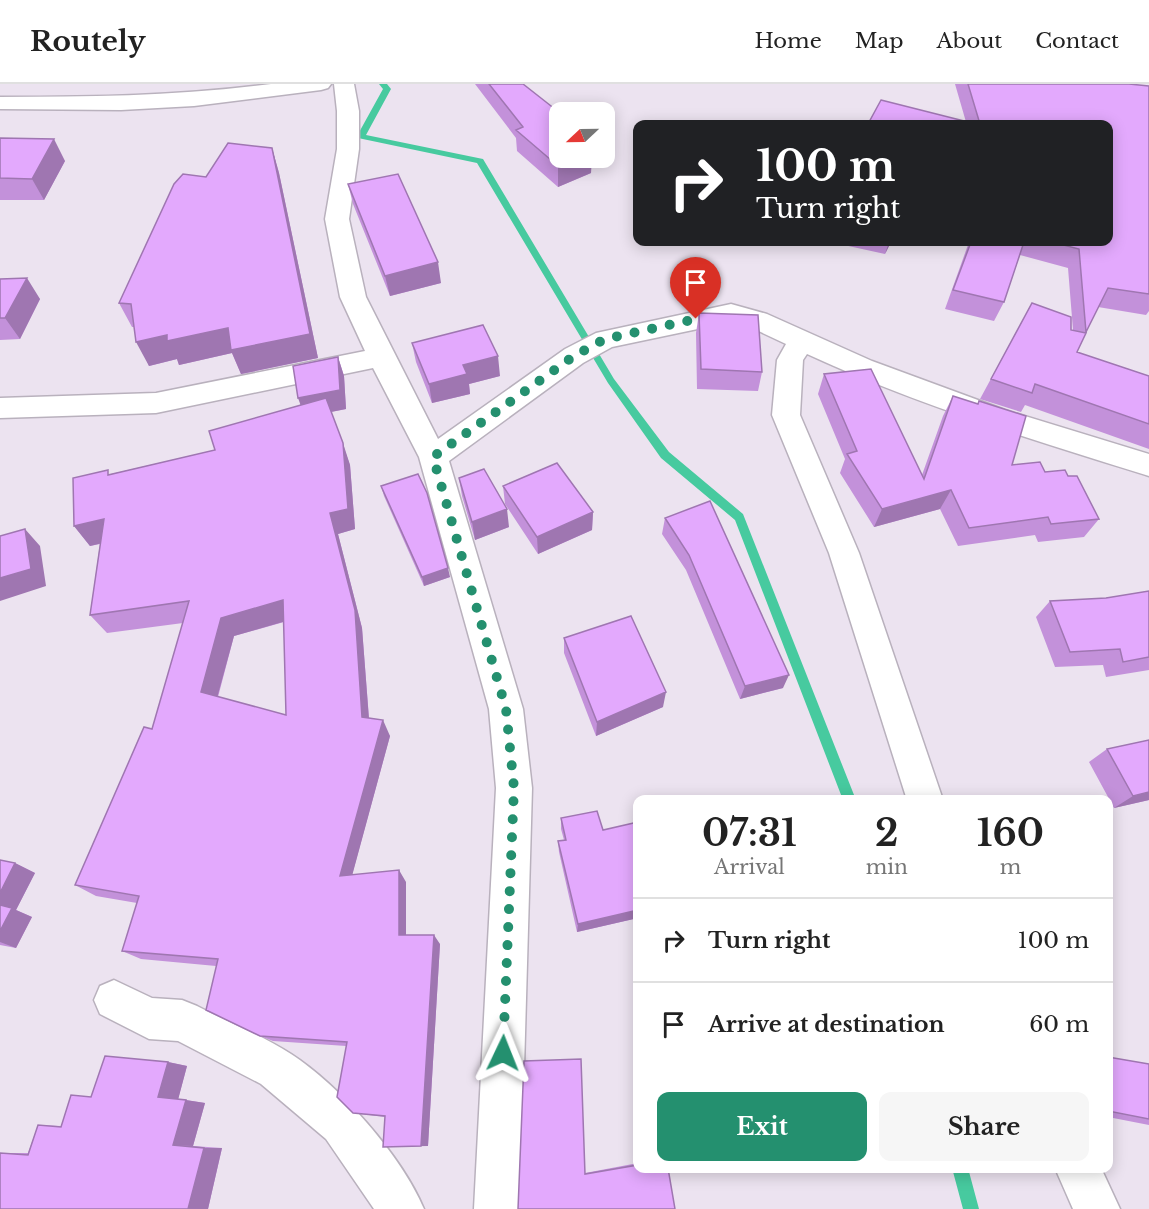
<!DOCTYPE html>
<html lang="en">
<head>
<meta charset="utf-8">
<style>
	:root { --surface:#fff; --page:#f6f6f6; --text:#222; --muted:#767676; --line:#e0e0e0; --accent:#24906f }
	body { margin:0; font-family:"Libre Baskerville",serif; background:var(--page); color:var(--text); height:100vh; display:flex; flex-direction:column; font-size:22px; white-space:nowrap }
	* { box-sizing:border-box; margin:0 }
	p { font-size:20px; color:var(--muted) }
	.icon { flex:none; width:33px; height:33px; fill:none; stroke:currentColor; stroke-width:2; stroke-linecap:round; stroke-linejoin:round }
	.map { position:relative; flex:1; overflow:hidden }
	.side { position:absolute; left:633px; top:711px; width:480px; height:378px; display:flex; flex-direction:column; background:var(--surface); border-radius:12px; box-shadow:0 3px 15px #0003 }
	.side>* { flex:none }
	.banner { position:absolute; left:633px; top:36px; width:480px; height:126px; border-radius:12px; box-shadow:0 3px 15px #0003; background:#202124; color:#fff; overflow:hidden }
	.needle { width:39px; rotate:248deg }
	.fabs { position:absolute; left:549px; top:18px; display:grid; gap:12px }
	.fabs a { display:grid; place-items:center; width:66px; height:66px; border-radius:12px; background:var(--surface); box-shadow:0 3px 15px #0003; font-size:30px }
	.pin { position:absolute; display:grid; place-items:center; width:51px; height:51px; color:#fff; margin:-62px -26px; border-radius:50% 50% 50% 0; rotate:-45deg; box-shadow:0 0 6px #0007 }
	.pin .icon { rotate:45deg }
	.me { position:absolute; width:66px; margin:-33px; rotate:2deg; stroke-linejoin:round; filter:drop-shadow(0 0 4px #0008) }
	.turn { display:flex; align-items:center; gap:21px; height:126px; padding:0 24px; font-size:27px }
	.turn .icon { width:78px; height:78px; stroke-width:2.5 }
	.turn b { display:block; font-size:42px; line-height:51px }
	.eta { display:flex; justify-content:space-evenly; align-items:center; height:102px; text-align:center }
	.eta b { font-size:36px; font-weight:700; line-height:42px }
	.button { display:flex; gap:12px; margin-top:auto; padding:12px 24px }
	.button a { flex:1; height:69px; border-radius:12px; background:var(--accent); color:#fff; font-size:24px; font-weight:700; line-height:69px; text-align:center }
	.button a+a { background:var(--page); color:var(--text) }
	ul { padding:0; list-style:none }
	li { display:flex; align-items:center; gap:18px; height:84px; padding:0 24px; border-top:2px solid var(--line) }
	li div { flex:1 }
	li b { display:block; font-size:22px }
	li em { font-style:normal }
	header { display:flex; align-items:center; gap:36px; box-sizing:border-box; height:84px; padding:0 30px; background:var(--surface); border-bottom:2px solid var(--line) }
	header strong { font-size:28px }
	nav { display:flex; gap:33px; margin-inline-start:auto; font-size:21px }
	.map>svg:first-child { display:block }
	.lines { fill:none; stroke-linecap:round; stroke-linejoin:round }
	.stream { fill:#47ca9f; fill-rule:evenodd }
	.minor-casing { stroke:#b9b1bd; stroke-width:3 }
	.minor { fill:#fff; fill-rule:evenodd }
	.wall { fill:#c391da; fill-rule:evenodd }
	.shaded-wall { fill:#9f76b1 }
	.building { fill:#e3a9fd; stroke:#9f76b1; stroke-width:1.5; fill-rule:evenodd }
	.route { stroke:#24906f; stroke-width:10; stroke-dasharray:0 18 }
</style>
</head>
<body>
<header>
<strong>Routely</strong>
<nav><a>Home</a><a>Map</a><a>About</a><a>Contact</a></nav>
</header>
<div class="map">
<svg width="1149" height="1125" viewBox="0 0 1149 1125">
	<rect width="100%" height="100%" fill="#ece3f0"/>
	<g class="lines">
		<path class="stream" d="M379,0h8l4,5 -25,46 117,24 131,220 55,73 74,62 113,286h-13l-108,-280 -74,-62 -53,-75 -131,-220 -119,-25 -1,-2 26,-47z
			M952,1084h16l11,41h-16z"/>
		<defs>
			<path id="minor" d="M271,0h60l-3,4 -7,2 -127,16 -73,4 -121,-1v-12c93,0 179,-1 271,-13z
				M334,0h20l5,27v38l-10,70 17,78 72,142 127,-90 31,-16 135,-29 36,10 105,47 133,49 144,44v22c-115,-36 -232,-71 -342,-122l-4,6 -3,55 59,138 84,247h-36l-78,-247 -57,-138 5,-55 9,-16 -36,-17 -19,-5 -119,25 -29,16 -134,98 74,248 9,79 -12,421h-46l22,-421 -7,-79 -70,-252 -46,-89 -217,45 -156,5v-20l156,-5 209,-42 -25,-54 -15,-78 12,-70v-38z
				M114,896l38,18 30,2 15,6c30,16 65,29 94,48 48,31 111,102 133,155h-50l-48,-70 -65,-55 -83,-43 -29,-2 -49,-25 -6,-14 6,-14z
				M1055,1084h46l19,41h-47z"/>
		</defs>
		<use href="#minor" class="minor-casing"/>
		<use href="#minor" class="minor"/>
	</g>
	<path class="wall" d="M475,0h48l68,89 -33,14 -41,-36 -1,-13z
		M955,0h174l20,2v225l-3,4 -48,-8 -21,45 72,24v73l-124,-44 -4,7 -41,-13 52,-96 39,27h2l-5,-62 -48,-13 -16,47 -10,19 -49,-12 24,-67h139v-118h-240l98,-2z
		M0,54l65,23 -21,39h-44z
		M272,64l7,25 39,185 -77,16 -9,-21 -53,12 -2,-6 -28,7 -15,-39h-2l-13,-24 87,-126z
		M348,100l93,99 -51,13 -37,-92z
		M830,158h61l-6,12z
		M0,195l40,20 -20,40 -20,1z
		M699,229l63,59 -4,19 -61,-2 -1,-56z
		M412,259l88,33 -31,8 1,10 -38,9 -16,-41z
		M338,273l6,19 2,33 -15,3 19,53 5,64 -17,5 24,94 7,90 21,18 -38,139 54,7v53l34,9 -12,202 -37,1 -6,-30 -32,-4 -7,-67 -73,-5 -13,-5 -44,-70 -75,-7 -19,-8 15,-48 -41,-7 -21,-11 77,-156 31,-106 -76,10 -17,-18 10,-71 -10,2 -16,-20 37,-52 104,-24 85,-45zM284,538l2,93 -68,-18 16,-61z
		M824,290l98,101 21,-59 10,-20 59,69 56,11 31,43 -15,18 -46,5 -3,-7 -77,11 -18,-37 -66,18 -34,-54 5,-14 -27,-65z
		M459,394l50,49 -34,13 -13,-44z
		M381,402l69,91 -26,9 -40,-90z
		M503,402l90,26 -1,18 -54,24 -33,-50z
		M665,434l118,170 -43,11 -54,-129 -24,-36z
		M1149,507v79l-43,7 -3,-12 -48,2 -19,-50 14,-16 56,-3z
		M564,554l99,69 -67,29 -32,-83z
		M1149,656v60l-35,8 -25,-46 18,-13z
		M561,734l42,12 35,-8v96l-61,14 -18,-80 -1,-11 6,-1 -3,-11z
		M0,776l15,3 20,10 -19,37 16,7 -16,31 -16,-3z
		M1108,973l41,7v61l-41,-8z
		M168,978l19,4 -9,33 27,4 -12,43 29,2 -14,61h-208v-56h28l10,-28 23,1 30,-29z
		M638,1079v5l-120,41 67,-36z"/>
	<path class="shaded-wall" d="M54,55l11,22 -21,39 -12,-21z
		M272,64l7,25 39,185 -77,16 -9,-21 -53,12 -2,-6 -28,7 -13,-24 31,-7 61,-7z
		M578,74h14l-1,15 -33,14v-21z
		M889,158h2l-6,12z
		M438,178l3,21 -51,13 -5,-20z
		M27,194l13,21 -20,40 -15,-21z
		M498,272l2,20 -31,8 1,10 -38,9 -3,-19 34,-19z
		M338,273l6,19 2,33 -41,8 -7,-19z
		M343,359l7,22 5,64 -17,5 24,94 8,105 -8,-16 -32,-204z
		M951,406l-11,19 -66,18 8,-18z
		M507,425l2,18 -34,13 -3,-18z
		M593,428l-1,18 -54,24 -1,-17z
		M104,435l15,20 -29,7 -16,-20z
		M25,445l15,17 6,40 -46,15v-23z
		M448,484l2,9 -26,9 -2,-9z
		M283,516l10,19 -59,17 -20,73 -13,-17 20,-74z
		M789,591l-6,13 -43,11 5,-13z
		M666,608l-3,15 -67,29 1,-14z
		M383,636l7,16 -41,151 -9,-11z
		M1149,708v8l-35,8 19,-12z
		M15,779l20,10 -19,37 16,7 -16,31 -16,-6v-49z
		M399,786l7,12v62l-7,-9z
		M638,826v8l-61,14 1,-8z
		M434,851l6,9 -12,202h-7z
		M168,978l19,4 -9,34 -20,-3z
		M186,1016l19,3 -12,43 -20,-1z
		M204,1064h18l-14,61h-20z"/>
	<path class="building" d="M489,0h34l37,29v45h18l-20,8 -42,-36 7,-3z
		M968,0h161l20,2v208l-41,-6 -22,44 -7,-83 -27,-7h56v-118h-128z
		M881,16l95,24h-108z
		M0,54l54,1 -22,40 -32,-1z
		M228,59l44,5 38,186 -79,16 -3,-22 -61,13v-6l-31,7 -5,-38 -12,-1 55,-119 9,-10 23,3z
		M398,90l40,88 -53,14 -37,-92z
		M971,158h53l-20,60 -51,-12z
		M27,194l-22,40h-5v-39z
		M1032,219l39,14v13l15,3 -9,19 72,24v48l-114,-40 -3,9 -41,-14z
		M699,229l59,2 4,57 -61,-3z
		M483,241l15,31 -35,9 4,9 -38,10 -17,-41z
		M338,273l2,33 -42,8 -5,-32z
		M871,285l53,110 29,-83 25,8 1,-3 47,15 -14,49 28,-3 5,10 20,-2 3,6h9l22,43 -48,5 -3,-7 -79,11 -18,-38 -69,19 -35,-55 10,-3 -33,-77z
		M326,314l17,45 5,66 -18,4 25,97 7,107 21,3 -43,156 59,-6v65h35l-13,211 -38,1 2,-31 -32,-3 -16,-16 10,-55 -87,-6 -54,-26 12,-51 -96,-8 17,-55 -64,-11 69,-158 8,2 37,-128 -99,14 14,-96 -30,7 -1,-48 35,-8v5l107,-25 -6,-19zM283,516l3,115 -85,-23 20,-74z
		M557,379l36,49 -56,25 -34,-51z
		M484,385l23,40 -35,13 -13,-44z
		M418,390l9,19 21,75 -26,9 -41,-91z
		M710,417l79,174 -44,11 -56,-131 -24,-37z
		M25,445l6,40 -31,9v-42z
		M1149,507v66l-26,5 -3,-13 -50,3 -20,-51 56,-3z
		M631,532l35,76 -69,30 -33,-84z
		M1149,656v52l-16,4 -26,-47z
		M597,727l6,19 35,-8v88l-60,14 -20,-83 8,-1 -5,-22z
		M0,776l15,3 -15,30z
		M0,821l12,3 -12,23z
		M105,972l63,6 -10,35 28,3 -13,45 31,3 -16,61h-188v-56l28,2 10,-30 23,2 10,-32 20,2z
		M1108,973l41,7v55l-41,-8z
		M581,975l4,115 53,-9v3h30l7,41h-157l6,-148z"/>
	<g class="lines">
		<path class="route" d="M503,969l11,-265 -8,-79 -73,-252 141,-101 31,-17 91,-20"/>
	</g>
</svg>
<div class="fabs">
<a><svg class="needle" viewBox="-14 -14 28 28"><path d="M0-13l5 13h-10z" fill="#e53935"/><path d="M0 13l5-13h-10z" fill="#767676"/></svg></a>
</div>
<div class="pin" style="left:696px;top:235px;background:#d93025"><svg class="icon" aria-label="arrive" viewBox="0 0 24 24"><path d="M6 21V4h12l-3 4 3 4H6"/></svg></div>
<svg class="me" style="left:503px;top:969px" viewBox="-20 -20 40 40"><path d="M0-17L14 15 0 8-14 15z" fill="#24906f" stroke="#fff" stroke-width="4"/></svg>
<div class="banner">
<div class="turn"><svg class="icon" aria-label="right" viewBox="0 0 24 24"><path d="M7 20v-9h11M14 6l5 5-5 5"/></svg><div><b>100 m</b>Turn right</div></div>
</div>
<section class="side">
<div class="eta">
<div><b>07:31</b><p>Arrival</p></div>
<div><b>2</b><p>min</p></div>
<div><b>160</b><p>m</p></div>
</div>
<ul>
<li><svg class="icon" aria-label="right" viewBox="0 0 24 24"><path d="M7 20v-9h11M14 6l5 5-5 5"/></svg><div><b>Turn right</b></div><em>100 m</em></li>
<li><svg class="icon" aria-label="arrive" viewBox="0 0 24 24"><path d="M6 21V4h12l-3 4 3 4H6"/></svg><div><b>Arrive at destination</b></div><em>60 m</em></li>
</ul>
<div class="button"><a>Exit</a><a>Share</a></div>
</section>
</div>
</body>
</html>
